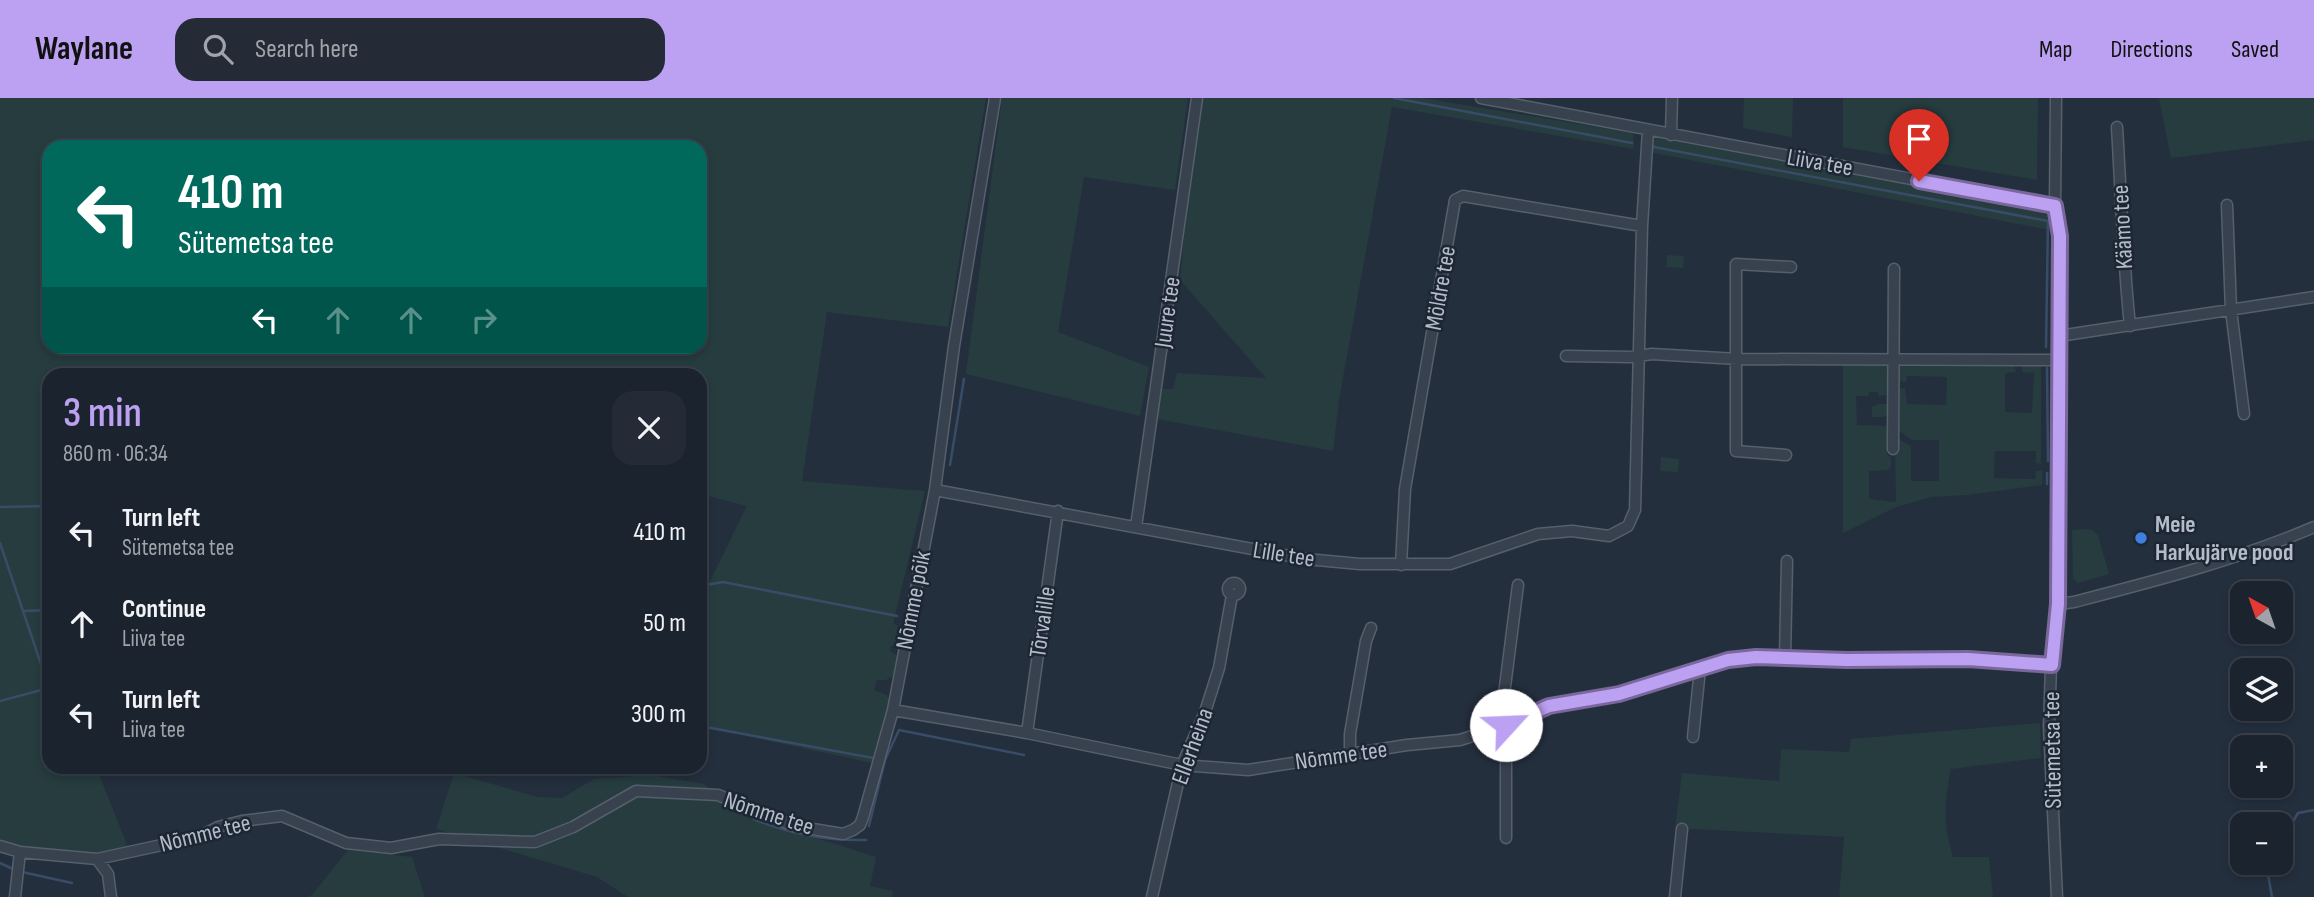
<!DOCTYPE html>
<html lang="en">
<head>
<meta charset="utf-8">
<style>
	:root { --surface:#1b232e; --page:#242b36; --text:#f1f3f6; --muted:#a0a4aa; --line:#39404a; --accent:#bca0f2 }
	body { margin:0; font-family:"Sofia Sans Condensed",sans-serif; background:var(--page); color:var(--text); height:100vh; display:flex; flex-direction:column; font-size:26px; white-space:nowrap }
	* { box-sizing:border-box; margin:0 }
	p { font-size:23px; color:var(--muted) }
	.icon { flex:none; width:38px; height:38px; fill:none; stroke:currentColor; stroke-width:2; stroke-linecap:round; stroke-linejoin:round }
	.map { position:relative; flex:1; overflow:hidden }
	.sheet { position:absolute; left:42px; top:270px; width:665px; height:406px; display:flex; flex-direction:column; background:var(--surface); border-radius:21px; box-shadow:0 4px 10px #0003,0 0 0 2px var(--line) }
	.sheet>* { flex:none }
	.banner { position:absolute; left:42px; top:42px; width:665px; height:214px; border-radius:21px; box-shadow:0 4px 10px #0003,0 0 0 2px var(--line); background:#00695c; color:#fff; overflow:hidden }
	.needle { width:46px; rotate:320deg }
	.fabs { position:absolute; left:2230px; top:483px; display:grid; gap:14px }
	.fabs a { display:grid; place-items:center; width:63px; height:63px; border-radius:14px; background:var(--surface); box-shadow:0 4px 10px #0003,0 0 0 2px var(--line); font-size:35px }
	.pin { position:absolute; display:grid; place-items:center; width:60px; height:60px; color:#fff; margin:-72px -30px; border-radius:50% 50% 50% 0; rotate:-45deg; box-shadow:0 0 7px #0007 }
	.pin .icon { rotate:45deg }
	.me { position:absolute; width:77px; margin:-38px; rotate:65deg; stroke-linejoin:round; filter:drop-shadow(0 0 5px #0008) }
	.turn { display:flex; align-items:center; gap:24px; height:147px; padding:0 21px; font-size:32px }
	.turn .icon { width:91px; height:91px; stroke-width:2.5 }
	.turn b { display:block; font-size:49px; line-height:60px }
	.lanes { display:flex; align-items:center; height:66px; padding:0 21px; background:#0003; justify-content:center; gap:35px; direction:ltr }
	.lanes .off { opacity:.35 }
	.round { display:grid; place-items:center; flex:none; width:74px; height:74px; border-radius:21px; background:var(--page) }
	.overview { display:flex; align-items:center; justify-content:space-between; height:119px; padding:0 21px }
	h1 { font-size:42px; font-weight:600; line-height:52px; color:var(--accent) }
	ul { padding:0; list-style:none }
	li { display:flex; align-items:center; gap:21px; height:91px; padding:0 21px }
	li div { flex:1 }
	li b { display:block; font-size:26px }
	li em { font-style:normal }
	header { display:flex; align-items:center; gap:42px; box-sizing:border-box; height:98px; padding:0 35px; background:var(--accent); color:#111 }
	header strong { font-size:33px }
	nav { display:flex; gap:38px; margin-inline-start:auto; font-size:24px }
	.search { width:490px; height:63px; background:var(--page); display:flex; align-items:center; gap:18px; box-sizing:border-box; padding:0 24px; border-radius:21px; color:var(--muted); font-size:26px }
	.map>svg:first-child { display:block }
	.green { fill:#263c3f; fill-rule:evenodd }
	.lines { fill:none; stroke-linecap:round; stroke-linejoin:round }
	.stream { stroke:#394c67; stroke-width:2.5 }
	.street-casing { stroke:#565f6c; stroke-width:13 }
	.street { stroke:#38414e; stroke-width:10 }
	.route-casing { stroke:#7a689d; stroke-width:18 }
	.route { stroke:#bca0f2; stroke-width:12 }
	.shop-dot { fill:#3f7fe0; stroke:#1d2633; stroke-width:2.5 }
	.labels { text-anchor:middle; stroke-width:5; stroke-linejoin:round; paint-order:stroke }
	.street-label { font-size:24px; fill:#b4bcc9; stroke:#1d2633 }
	.poi-label { font-size:24px; font-weight:bold; fill:#b4bcc9; stroke:#1d2633; text-anchor:start }
</style>
</head>
<body>
<header>
<strong>Waylane</strong>
<div class="search"><svg class="icon" aria-label="search" viewBox="0 0 24 24"><circle cx="10" cy="10" r="6"/><path d="M15 15l6 6"/></svg>Search here</div>
<nav><a>Map</a><a>Directions</a><a>Saved</a></nav>
</header>
<div class="map">
<svg width="2314" height="799" viewBox="0 0 2314 799">
	<rect width="100%" height="100%" fill="#242f3e"/>
	<path class="green" d="M0,0h986l-38,229 -121,-15 -25,169 123,10 -32,133 10,3 -2,16 -3,3h-7l-1,5 9,6 -4,18 -9,5h-9l-3,10 13,5 3,8 -18,60 -172,-37v-137h6l41,-83 -47,-12v-120h-651v392l47,1 32,80 -32,8 -75,-7 -21,-6zM49,49h651v199h-651z
		M1002,0h186l-13,92 -91,-13 -26,155 91,35 -9,49 -174,-42z
		M1202,0h221l210,35 1,16 -242,-42 -53,293 -6,51 -176,-32 4,-30h12l4,-16 89,5 -86,-98 8,-88z
		M1744,0h49l-1,39 -49,-9z
		M1843,0h195l-1,82 -194,-33z
		M2159,0h155v42l-143,18z
		M1658,40l386,71 10,10 1,12 -401,-78 -4,-2 1,-10z
		M1667,157l17,1 -1,12 -17,-1z
		M1887,265l4,3 -1,28 -12,2v-4h-9l-1,4h-12l1,29 33,1v23l-2,1 -1,4 4,4v9l-3,3 -19,1v28l27,3 -1,-53 3,-10 13,7v35h28v-41h-27l-15,-11 1,-40 7,-1 2,16 39,1 1,-28 -40,-1 -1,6 -7,-1 -1,-12 4,-5h112l2,8 -11,1v39l27,1 2,-40 -12,-1v-7l19,-1v100l-5,-1v-12h-41l-1,27 41,1 1,-8h7l-1,14 -74,10 -37,2 -35,10 -53,26v-169z
		M1877,306h10l4,2v7l-7,4h-12v-11h4z
		M1661,359l18,2 -1,13 -18,-1z
		M2091,431l7,6 11,39 -31,9 -5,-5 -1,-48z
		M2040,625l1,35 -90,11c-7,36 -8,53 2,88h36l4,40h-154l5,-60 -169,-9 7,-55 97,8 2,-32 68,3 2,-13z
		M454,675l84,24 24,1 32,-19 57,-4 53,9 32,28 140,45 -6,29 23,5 -1,6h-264l-31,-20 -161,-48z
		M348,752l64,7 13,40h-120l7,-2z"/>
	<g class="lines">
		<path class="stream" d="M1394,0l238,45
			M1654,49l394,74 -2,126
			M2047,270l1,93
			M950,367l14,-86
			M2047,375v11
			M0,409l49,-1
			M0,445l49,145 -49,13
			M700,488l23,-4 174,34
			M24,513l25,-1
			M700,628l173,32
			M754,721c35,15 74,22 112,21
			M869,728l16,-66 14,-30 125,25
			M2280,758l7,-6 -1,-17 12,-20 16,-3
			M0,765l13,6
			M2266,765l6,34
			M22,774l50,11"/>
		<defs>
			<path id="street" d="M1481,0l574,108
				M2056,0l-1,108 5,30 -2,368 -7,61 -2,62 8,170
				M2117,29c4,67 6,133 13,199
				M1671,37l1,-37
				M2227,107l4,105 13,104
				M2059,238l255,-39
				M1566,258l64,1 22,-3 86,5 322,1
				M1893,351l1,-180
				M1786,357l-50,-4v-187l55,3
				M935,392l371,69 54,5h90l88,-30 34,-3 37,5 19,-10 7,-16 7,-284 6,-96
				M1136,429l61,-429
				M1401,467l4,-76 50,-289 8,-4 179,30
				M1228 491a6 6 0 1 1 12 0a6 6 0 1 1-12 0Z
				M2058,506l16,-2c81,-21 163,-42 240,-75
				M1785,560l2,-97
				M893,612l42,-220 19,-144 41,-248
				M1503,628l-2,-8 17,-133
				M1027,635l31,-222
				M1693,639l7,-68
				M1350,657v-21l16,-93 5,-13
				M1506,740v-113
				M0,748l20,6 77,7 102,-22 19,-10 24,-6 40,-5 64,27 45,5 48,-9 96,3 38,-15 63,-36 82,4 76,31 49,8 10,-4 7,-5 3,-8 30,-107 134,23 155,32 66,5 159,-25 53,-5 43,-14 46,-19 70,-14 109,-33 28,-3 90,3 122,-1 83,6
				M97,761l11,15 3,23
				M15,799l5,-45
				M1152,799l30,-132 23,-53 14,-44 13,-73
				M1675,799l7,-68"/>
		</defs>
		<use href="#street" class="street-casing"/>
		<use href="#street" class="street"/>
	</g>
	<g class="lines">
		<defs>
			<path id="route" d="M1506,627l43,-19 70,-12 109,-34 28,-3 90,3 122,-1 84,6 6,-61 2,-368 -5,-30 -136,-25"/>
		</defs>
		<use href="#route" class="route-casing"/>
		<use href="#route" class="route"/>
	</g>
	<circle class="shop-dot" cx="2141" cy="440" r="7"/>
	<g class="labels">
		<g class="street-label">
			<text transform="translate(1820 64) rotate(10)" y="8">Liiva tee</text>
			<text transform="translate(2122 129) rotate(-93)" y="8">Käämo tee</text>
			<text transform="translate(1440 190) rotate(-80)" y="8">Möldre tee</text>
			<text transform="translate(1167 214) rotate(-82)" y="8">Juure tee</text>
			<text transform="translate(1284 456) rotate(9)" y="8">Lille tee</text>
			<text transform="translate(913 502) rotate(-79)" y="8">Nõmme põik</text>
			<text transform="translate(1042 524) rotate(-82)" y="8">Tõrvalille</text>
			<text transform="translate(1192 648) rotate(-70)" y="8">Ellerheina</text>
			<text transform="translate(2052 652) rotate(-91)" y="8">Sütemetsa tee</text>
			<text transform="translate(1341 657) rotate(-8)" y="8">Nõmme tee</text>
			<text transform="translate(769 715) rotate(18)" y="8">Nõmme tee</text>
			<text transform="translate(205 735) rotate(-14)" y="8">Nõmme tee</text>
		</g>
		<g class="poi-label">
			<text x="2155" y="434">Meie<tspan x="2155" dy="28">Harkujärve pood</tspan></text>
		</g>
	</g>
</svg>
<div class="fabs">
<a><svg class="needle" viewBox="-14 -14 28 28"><path d="M0-13l5 13h-10z" fill="#e53935"/><path d="M0 13l5-13h-10z" fill="#a0a4aa"/></svg></a>
<a><svg class="icon" aria-label="layers" viewBox="0 0 24 24"><path d="M12 4l9 5-9 5-9-5zM3 14l9 5 9-5"/></svg></a>
<a>+</a>
<a>−</a>
</div>
<div class="pin" style="left:1919px;top:83px;background:#d93025"><svg class="icon" aria-label="arrive" viewBox="0 0 24 24"><path d="M6 21V4h12l-3 4 3 4H6"/></svg></div>
<svg class="me" style="left:1506px;top:627px" viewBox="-20 -20 40 40"><circle r="19" fill="#fff"/><path d="M0-13L10 11 0 6-10 11z" fill="#bca0f2"/></svg>
<div class="banner">
<div class="turn"><svg class="icon" aria-label="left" viewBox="0 0 24 24"><path d="M17 20v-9H6M10 6l-5 5 5 5"/></svg><div><b>410 m</b>Sütemetsa tee</div></div>
<div class="lanes"><svg class="icon" aria-label="left" viewBox="0 0 24 24"><path d="M17 20v-9H6M10 6l-5 5 5 5"/></svg><svg class="icon off" aria-label="ahead" viewBox="0 0 24 24"><path d="M12 20V5M6 11l6-6 6 6"/></svg><svg class="icon off" aria-label="ahead" viewBox="0 0 24 24"><path d="M12 20V5M6 11l6-6 6 6"/></svg><svg class="icon off" aria-label="right" viewBox="0 0 24 24"><path d="M7 20v-9h11M14 6l5 5-5 5"/></svg></div>
</div>
<section class="sheet">
<div class="overview"><div><h1>3 min</h1><p>860 m · 06:34</p></div><a class="round"><svg class="icon" aria-label="close" viewBox="0 0 24 24"><path d="M6 6l12 12M18 6L6 18"/></svg></a></div>
<ul>
<li><svg class="icon" aria-label="left" viewBox="0 0 24 24"><path d="M17 20v-9H6M10 6l-5 5 5 5"/></svg><div><b>Turn left</b><p>Sütemetsa tee</p></div><em>410 m</em></li>
<li><svg class="icon" aria-label="ahead" viewBox="0 0 24 24"><path d="M12 20V5M6 11l6-6 6 6"/></svg><div><b>Continue</b><p>Liiva tee</p></div><em>50 m</em></li>
<li><svg class="icon" aria-label="left" viewBox="0 0 24 24"><path d="M17 20v-9H6M10 6l-5 5 5 5"/></svg><div><b>Turn left</b><p>Liiva tee</p></div><em>300 m</em></li>
</ul>
</section>
</div>
</body>
</html>
